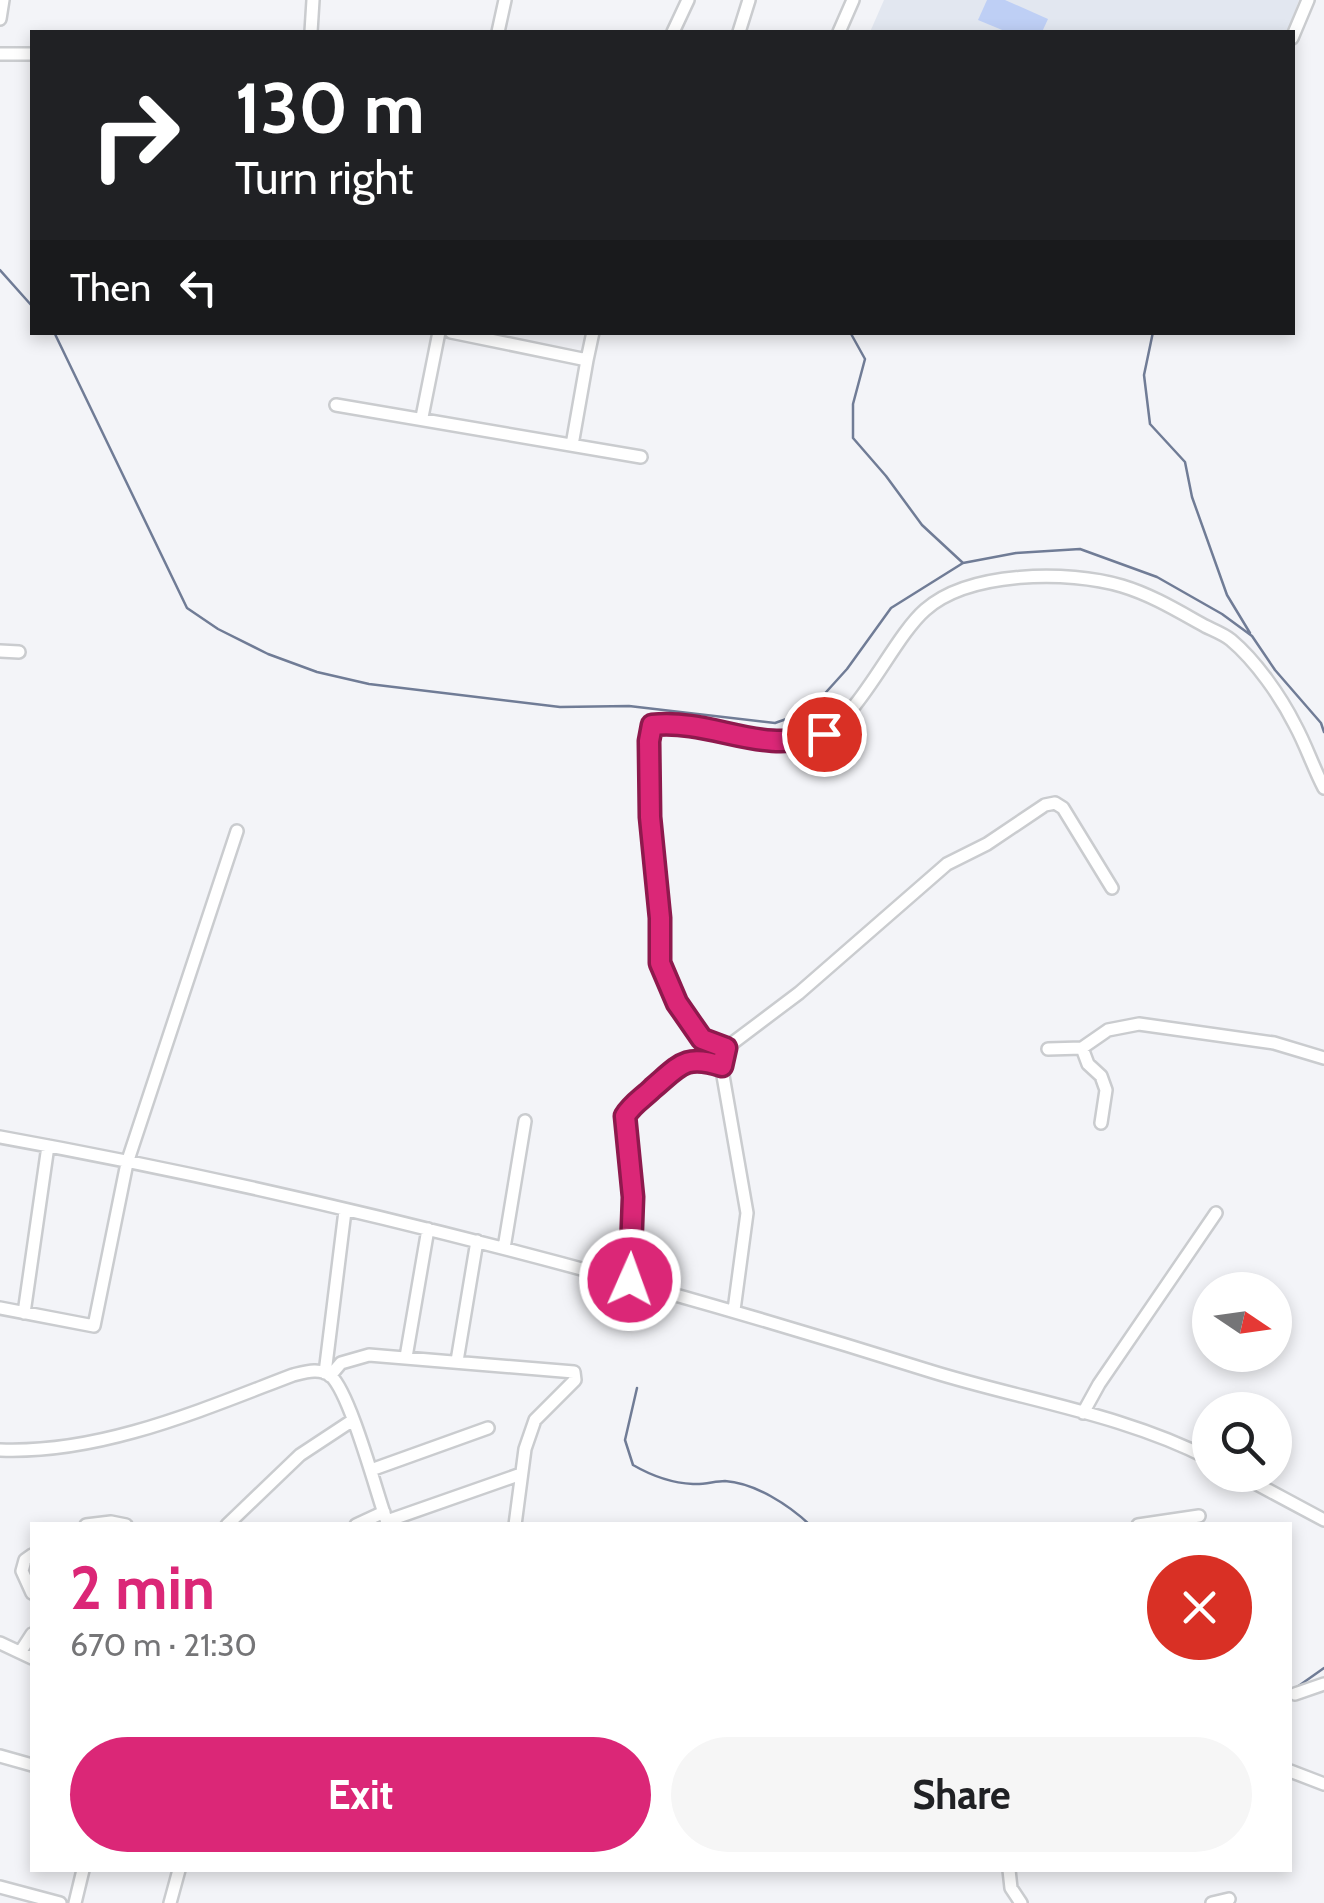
<!DOCTYPE html>
<html lang="en">
<head>
<meta charset="utf-8">
<style>
	:root { --surface:#fff; --page:#f6f6f6; --text:#202124; --muted:#757577; --accent:#db2777 }
	body { margin:0; font-family:Cabin,sans-serif; background:var(--page); color:var(--text); height:100vh; display:flex; flex-direction:column; font-size:38px; white-space:nowrap }
	* { box-sizing:border-box; margin:0 }
	p { font-size:32px; color:var(--muted) }
	.icon { flex:none; width:55px; height:55px; fill:none; stroke:currentColor; stroke-width:2; stroke-linecap:round; stroke-linejoin:round }
	.map { position:relative; flex:1; overflow:hidden }
	.panel { position:absolute; left:30px; top:1522px; width:1262px; height:350px; display:flex; flex-direction:column; background:var(--surface); border-radius:0px; box-shadow:0 5px 15px #0003 }
	.panel>* { flex:none }
	.hud { position:absolute; left:30px; top:30px; width:1265px; height:305px; border-radius:0px; box-shadow:0 5px 15px #0003; background:#202124; color:#fff; overflow:hidden }
	.needle { width:65px; rotate:103deg }
	.fabs { position:absolute; left:1192px; top:1272px; display:grid; gap:20px }
	.fabs a { display:grid; place-items:center; width:100px; height:100px; border-radius:50%; background:var(--surface); box-shadow:0 5px 15px #0003; font-size:50px }
	.pin { position:absolute; display:grid; place-items:center; width:85px; height:85px; color:#fff; margin:-42px; border:5px solid #fff; border-radius:50%; box-shadow:0 2px 10px #0007 }
	.me { position:absolute; width:110px; margin:-55px; rotate:2deg; stroke-linejoin:round; filter:drop-shadow(0 0 8px #0008) }
	.turn { display:flex; align-items:center; gap:35px; height:210px; padding:0 40px; font-size:45px }
	.turn .icon { width:130px; height:130px; stroke-width:2.5 }
	.turn b { display:block; font-size:70px; line-height:85px }
	.then { display:flex; align-items:center; height:95px; padding:0 40px; background:#0003; gap:20px; font-size:38px }
	.round { display:grid; place-items:center; flex:none; width:105px; height:105px; border-radius:52px; background:var(--page) }
	.headline { display:flex; align-items:center; justify-content:space-between; height:170px; padding:0 40px }
	h1 { font-size:60px; font-weight:700; line-height:75px; color:var(--accent) }
	.cta { display:flex; gap:20px; margin-top:auto; padding:20px 40px }
	.cta a { flex:1; height:115px; border-radius:60px; background:var(--accent); color:#fff; font-size:40px; font-weight:700; line-height:115px; text-align:center }
	.cta a+a { background:var(--page); color:var(--text) }
	.map>svg:first-child { display:block }
	.built { fill:#e2e7f0 }
	.green { fill:#becff5 }
	.lines { fill:none; stroke-linecap:round; stroke-linejoin:round }
	.stream { stroke:#707c96; stroke-width:2.5 }
	.minor-casing { stroke:#cacccf; stroke-width:16 }
	.minor { stroke:#fff; stroke-width:11 }
	.route-casing { stroke:#8e194d; stroke-width:25 }
	.route { stroke:#db2777; stroke-width:18 }
</style>
</head>
<body>
<div class="map">
<svg width="1324" height="1903" viewBox="0 0 1324 1903">
	<rect width="100%" height="100%" fill="#f3f4f8"/>
	<path class="built" d="M884,0h415l-12,32h-417z"/>
	<path class="green" d="M987,0h18l43,19 -6,13h-35l-29,-12z"/>
	<g class="lines">
		<path class="stream" d="M0,270l32,36
			M54,332l133,276 31,21 50,25 49,18 52,12 191,23 69,-1 146,17 34,-12 38,-42 44,-61 72,-45 53,-10 64,-4 77,28 65,37 30,22 23,34 46,53 3,9
			M850,332l15,27 -12,45v34l33,38 36,49 41,38
			M1153,332l-9,43 6,49 35,38 7,35 35,98 23,38
			M637,1388l-12,52 8,25c19,11 38,18 60,19 11,1 22,-3 32,-3 30,2 64,24 85,44
			M1290,1692l34,-24"/>
		<defs>
			<path id="minor" d="M0,19l3,-19
				M311,32l2,-32
				M498,32l7,-32
				M673,32l15,-32
				M739,32l10,-32
				M839,32l14,-32
				M1292,38l16,-38
				M0,54h32
				M451,332l136,28 -15,85
				M587,360l6,-28
				M336,405l305,52
				M422,417l17,-85
				M0,651l19,1
				M726,1048l-24,-9 -9,-11 -16,-25 -17,-40v-44l-10,-102 -1,-76 4,-16c55,-5 110,31 165,11 40,-14 74,-97 107,-126 44,-39 143,-40 197,-24 30,9 56,25 83,40 8,4 19,8 26,14 25,21 50,57 64,85 11,20 18,42 29,63
				M1082,1048l6,16 13,12 5,14 -5,33
				M1048,1049l34,-1 26,-18 31,-6 135,19 50,15
				M0,1137c315,57 625,138 930,234 93,29 193,43 280,88
				M504,1248l21,-127
				M630,1280l3,-83 -8,-81c7,-12 18,-18 28,-28 27,-23 32,-34 69,-23
				M0,1308l94,18 33,-163 110,-332
				M734,1310l13,-97 -25,-143 4,-22 73,-55 148,-129 40,-20 58,-39 10,-2 8,5 49,80
				M24,1313l24,-167
				M406,1357l22,-128
				M457,1361l20,-120
				M325,1373l20,-162
				M330,1376l11,-13 28,-8 205,17 1,8 -40,40 -10,29 -10,76
				M1083,1413l16,-29 117,-171
				M0,1450c101,4 201,-40 293,-75 12,-3 27,-8 38,1 20,19 46,119 57,149
				M371,1470l117,-42
				M1240,1475l84,45
				M387,1521l134,-47
				M86,1525l25,-3 15,3
				M227,1525l73,-70 53,-35
				M356,1525l28,-13
				M1138,1525l61,-9
				M32,1555l-7,5 -3,11 10,22
				M0,1643l32,15
				M21,1651l11,-17
				M1295,1694l29,-10
				M0,1756l32,9
				M1290,1771l34,13
				M1009,1870l2,18 10,15
				M0,1887l60,16
				M75,1903l8,-33
				M170,1903l9,-33
				M1212,1903l17,-4"/>
		</defs>
		<use href="#minor" class="minor-casing"/>
		<use href="#minor" class="minor"/>
	</g>
	<g class="lines">
		<defs>
			<path id="route" d="M630,1280l3,-83 -8,-81c7,-12 18,-18 28,-28 27,-23 32,-34 69,-22l4,-18 -24,-9 -25,-36 -17,-40v-45l-10,-101 -1,-76 3,-16c64,-6 106,31 172,9"/>
		</defs>
		<use href="#route" class="route-casing"/>
		<use href="#route" class="route"/>
	</g>
</svg>
<div class="fabs">
<a><svg class="needle" viewBox="-14 -14 28 28"><path d="M0-13l5 13h-10z" fill="#e53935"/><path d="M0 13l5-13h-10z" fill="#757577"/></svg></a>
<a><svg class="icon" aria-label="search" viewBox="0 0 24 24"><circle cx="10" cy="10" r="6"/><path d="M15 15l6 6"/></svg></a>
</div>
<div class="pin" style="left:824px;top:734px;background:#d93025"><svg class="icon" aria-label="arrive" viewBox="0 0 24 24"><path d="M6 21V4h12l-3 4 3 4H6"/></svg></div>
<svg class="me" style="left:630px;top:1280px" viewBox="-20 -20 40 40"><circle r="17" fill="#db2777" stroke="#fff" stroke-width="3"/><path d="M0-11L8 9 0 5-8 9z" fill="#fff"/></svg>
<div class="hud">
<div class="turn"><svg class="icon" aria-label="right" viewBox="0 0 24 24"><path d="M7 20v-9h11M14 6l5 5-5 5"/></svg><div><b>130 m</b>Turn right</div></div>
<div class="then">Then<svg class="icon" aria-label="left" viewBox="0 0 24 24"><path d="M17 20v-9H6M10 6l-5 5 5 5"/></svg></div>
</div>
<section class="panel">
<div class="headline"><div><h1>2 min</h1><p>670 m · 21:30</p></div><a class="round" style="background:#d93025;color:#fff"><svg class="icon" aria-label="close" viewBox="0 0 24 24"><path d="M6 6l12 12M18 6L6 18"/></svg></a></div>
<div class="cta"><a>Exit</a><a>Share</a></div>
</section>
</div>
</body>
</html>
